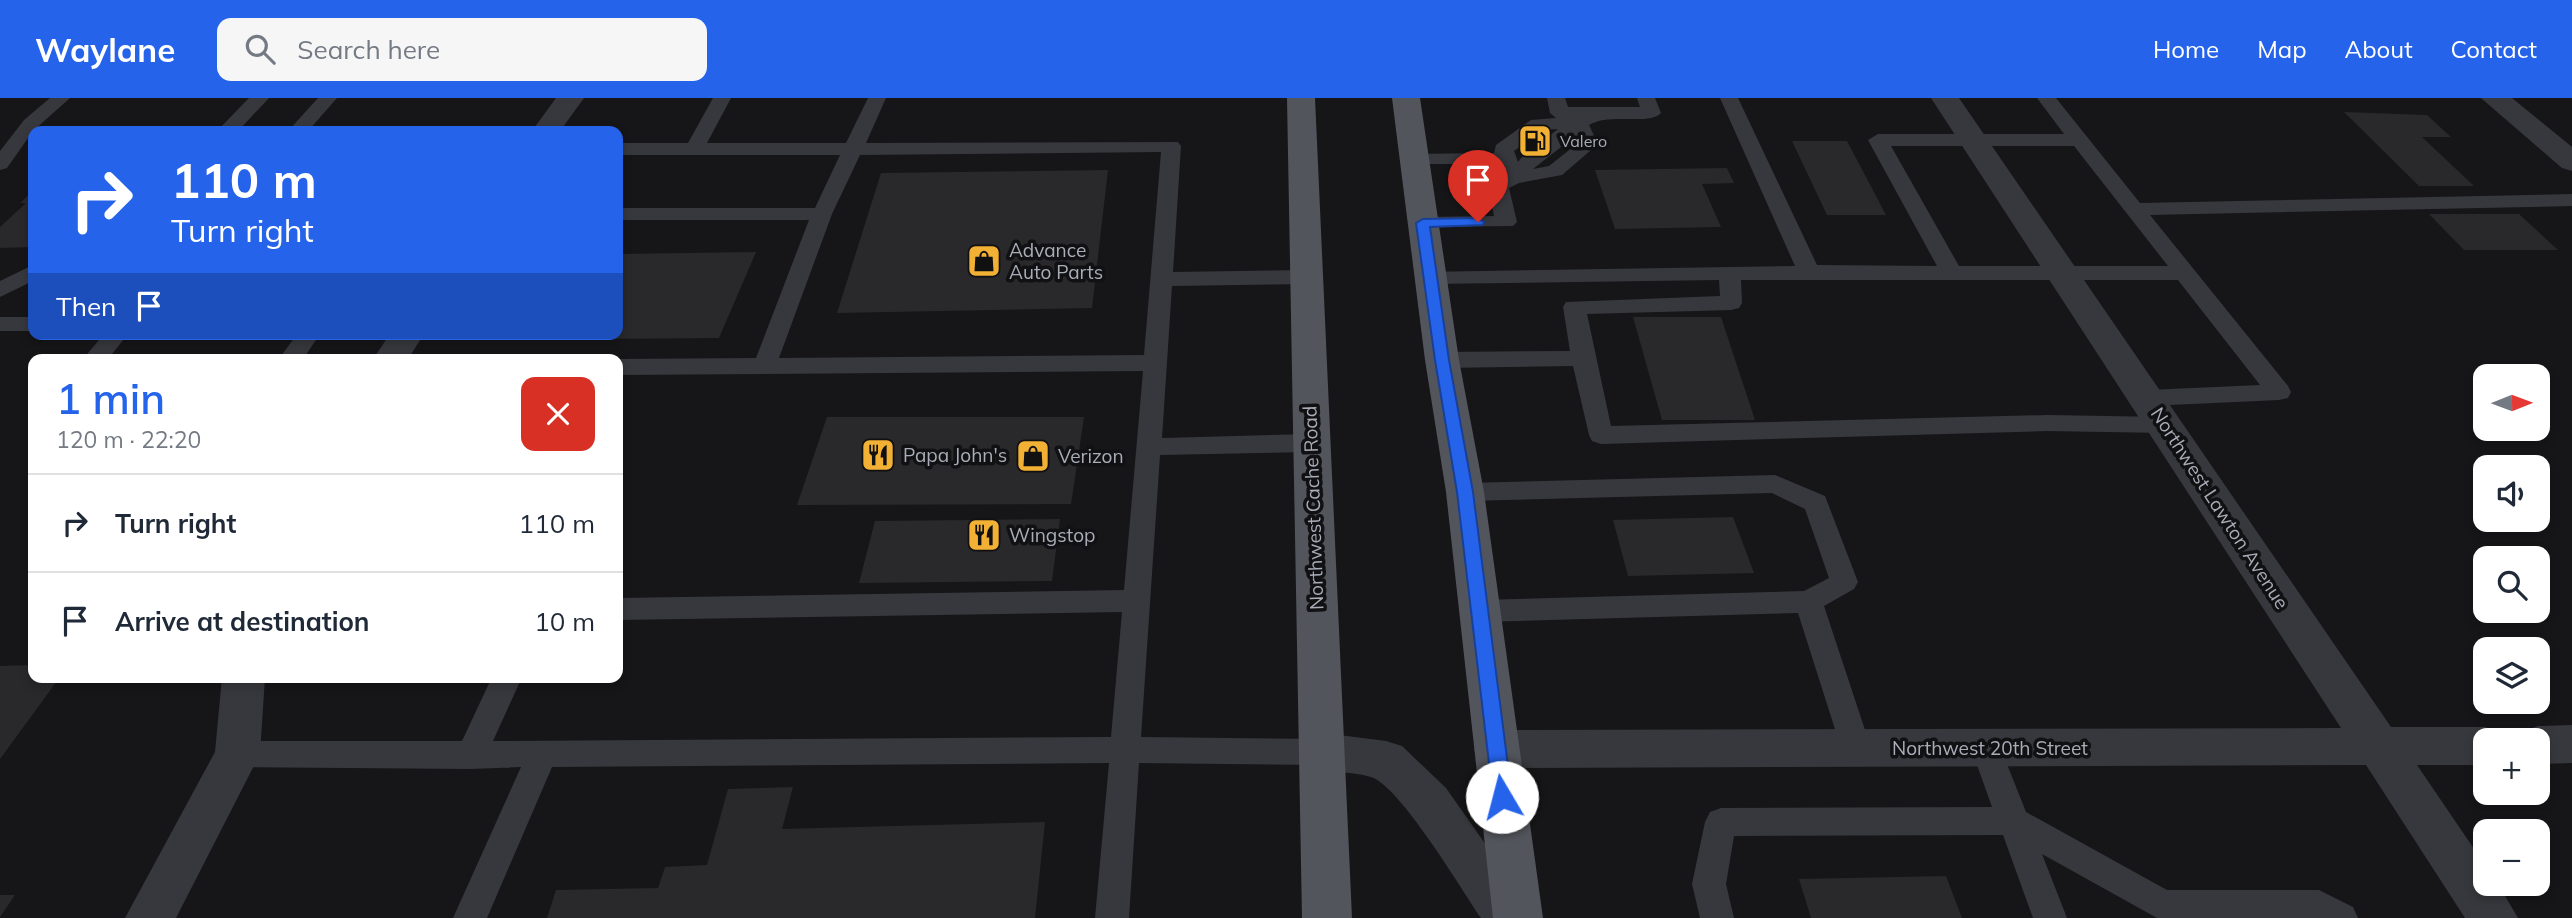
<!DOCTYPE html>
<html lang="en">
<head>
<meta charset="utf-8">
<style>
	:root { --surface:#fff; --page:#f6f6f7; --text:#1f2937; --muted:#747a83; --line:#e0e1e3; --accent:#2563eb }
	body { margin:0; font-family:Mulish,sans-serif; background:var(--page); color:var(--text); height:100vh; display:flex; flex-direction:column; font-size:26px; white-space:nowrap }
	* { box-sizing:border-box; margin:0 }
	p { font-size:23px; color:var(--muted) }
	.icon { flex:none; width:38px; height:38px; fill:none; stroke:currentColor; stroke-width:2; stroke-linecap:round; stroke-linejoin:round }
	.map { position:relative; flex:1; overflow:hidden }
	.details { position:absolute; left:28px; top:256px; width:595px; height:329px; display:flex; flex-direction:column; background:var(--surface); border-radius:14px; box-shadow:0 4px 10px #0003 }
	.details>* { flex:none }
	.banner { position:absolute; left:28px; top:28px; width:595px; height:214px; border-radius:14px; box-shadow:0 4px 10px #0003; background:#2563eb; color:#fff; overflow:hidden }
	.needle { width:46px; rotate:89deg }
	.tools { position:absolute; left:2473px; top:266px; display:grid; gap:14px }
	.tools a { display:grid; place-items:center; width:77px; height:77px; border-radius:14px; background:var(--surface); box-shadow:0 4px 10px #0003; font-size:35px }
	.pin { position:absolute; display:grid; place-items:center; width:60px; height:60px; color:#fff; margin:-72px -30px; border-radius:50% 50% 50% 0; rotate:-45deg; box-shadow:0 0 7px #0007 }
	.pin .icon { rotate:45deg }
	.me { position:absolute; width:77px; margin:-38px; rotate:352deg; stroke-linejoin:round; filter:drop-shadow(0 0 5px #0008) }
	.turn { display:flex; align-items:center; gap:24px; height:147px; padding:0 28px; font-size:32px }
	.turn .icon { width:91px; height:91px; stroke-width:2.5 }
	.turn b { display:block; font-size:49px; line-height:60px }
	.then { display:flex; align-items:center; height:66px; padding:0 28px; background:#0003; gap:14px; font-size:26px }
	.round { display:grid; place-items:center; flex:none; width:74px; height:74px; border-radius:14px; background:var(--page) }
	.overview { display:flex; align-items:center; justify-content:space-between; height:119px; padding:0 28px }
	h1 { font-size:42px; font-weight:600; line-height:52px; color:var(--accent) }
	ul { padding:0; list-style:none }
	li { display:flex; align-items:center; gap:21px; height:98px; padding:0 28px; border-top:2px solid var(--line) }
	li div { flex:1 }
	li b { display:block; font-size:26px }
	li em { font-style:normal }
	header { display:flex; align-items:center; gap:42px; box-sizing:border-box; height:98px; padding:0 35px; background:var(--accent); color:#fff }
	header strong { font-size:33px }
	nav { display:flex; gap:38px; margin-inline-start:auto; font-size:24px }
	.search { width:490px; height:63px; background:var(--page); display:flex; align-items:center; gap:18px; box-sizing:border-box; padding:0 24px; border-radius:14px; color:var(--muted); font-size:26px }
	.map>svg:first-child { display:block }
	.building { fill:#29292c }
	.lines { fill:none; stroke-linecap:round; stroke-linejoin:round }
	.service { fill:#37383d; fill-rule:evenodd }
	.minor { fill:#37383d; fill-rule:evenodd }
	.primary { fill:#53555c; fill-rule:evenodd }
	.route { fill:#2563eb; stroke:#184099; stroke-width:2 }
	.labels { text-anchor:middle; stroke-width:7; stroke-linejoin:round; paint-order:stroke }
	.far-poi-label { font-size:16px; fill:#a8adb8; stroke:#111113; text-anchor:start }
	.poi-label { font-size:19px; fill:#a8adb8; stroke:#111113; text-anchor:start }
	.street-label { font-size:19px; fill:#a8adb8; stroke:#111113 }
</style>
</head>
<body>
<header>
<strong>Waylane</strong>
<div class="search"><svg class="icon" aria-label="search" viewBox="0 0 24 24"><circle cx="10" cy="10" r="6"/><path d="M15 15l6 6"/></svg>Search here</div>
<nav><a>Home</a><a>Map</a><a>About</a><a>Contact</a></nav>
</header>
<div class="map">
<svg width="2572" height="820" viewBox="0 0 2572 820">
	<rect width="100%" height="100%" fill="#161618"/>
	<path class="building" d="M2344,14l83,3 24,22h-29l52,49h-55z
		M1792,43h55l39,74h-59z
		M1727,70l7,15 -32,1 19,43 -106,2 -20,-59z
		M1108,72l-16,138 -255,5 44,-140z
		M33,93v56l-33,1v-21l26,-24h-6z
		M2429,116h90l39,36h-94z
		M756,154l-37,86 -254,2 3,-6h150v-80z
		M1633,219h88l34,103h-93z
		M827,319h257l-13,87 -274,1z
		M1733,419l21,56 -126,3 -15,-56z
		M1060,421l-8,62 -193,2 16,-62z
		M33,567v12h27l-60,82v-93z
		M793,689l-11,42 263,-7 -10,96h-488l9,-28 102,-2 7,-21 42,-2 21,-76z
		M1946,778l16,42h-151l-12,-39z
		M0,797h15l-15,22z"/>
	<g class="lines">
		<path class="service" d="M50,0h20l-37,33 -26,37 -7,2v-19l24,-31z
			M249,0h20l-31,33h-21z
			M318,0h19l-29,33h-20z
			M713,0h18l-24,45h139l22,-45h18l-20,45 312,-1 3,4 -8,126 134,-2 8,2 3,5 -3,5 -8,2 -135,2 -10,152 148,-4 9,3 4,6 -4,6 -9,3 -150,3 -19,282 182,2 11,4 4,9 -4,9 -11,4 -184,-2 -10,155h-34l14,-155 -557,4 -65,151h-34l68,-151 -50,2 -234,-2 -11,-4 -4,-9 4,-9 11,-4h225l30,-64h30l-29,64 618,-4 11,-125 -504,8v-22l506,-8 19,-219 -525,4v-16l138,-1 53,-138h-191v-12h197l25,-53h-222v-12h70zM1161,54l-17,203 -365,3 53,-144 28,-59z
			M1547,0h18l3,9h72l-3,-9h18l6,15c-12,13 -51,-1 -72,12l9,19 -36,31 -43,8 -10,5 8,34 -4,4 -97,1 -4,-4 4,-4 7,-2 71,-1 -11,-52h-69l-7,-2 -3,-4 3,-4 87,-1 2,-8 35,-25 25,-2 -6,-5zM1558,31l-36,28 -4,5 -4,-11 29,-21zM1575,38l3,7 -29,23 -16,3z
			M1720,0h18l79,167 120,1 -69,-126 10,-6h186l-27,-36h19l84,105 432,-9v12l-422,9 138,171 3,6 -3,6 -9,2 -131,6 -9,-2 -3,-6 3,-6 9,-2 112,-5 -82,-105h-437l1,23 -3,5 -8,2 -144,4 24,112 436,-11 118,2 9,2 3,6 -3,6 -9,2 -118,-2 -446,13 -9,-3 -3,-6 -16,-69 -131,2 -8,-3 -4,-5 4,-5 8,-3 128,-1 -7,-44 3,-5 154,-6 -1,-16 -289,4 -8,-2 -3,-5 3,-5 373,-6zM1891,48h183l94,120h-209z
			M33,167v16l-33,16v-16z
			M0,219h33v14h-33z
			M104,236h24l-20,25h-25z
			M297,236h23l-17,25h-24z
			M1775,377l50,21 33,86 -4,7 -30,17 47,142 -4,9 -11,4 -11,-4 -4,-9 -43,-135 -319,9 -10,-3 -4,-8 4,-8 10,-3 325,-9 25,-13 -24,-69 -33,-16 -307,8 -9,-2 -4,-7 4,-7 9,-2z
			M1986,637l11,4 29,73 141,78h152l34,17 5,11h-201l-115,-64 25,64h-34l-30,-83 -269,1 -8,48 8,34h-34l-8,-34 13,-62 5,-10 11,-4 271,-1 -21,-59 4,-9z"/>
		<path class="minor" d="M556,0h28l-24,33h-28z
			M1931,0h28l432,629h94l16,6 4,7h-20v25h-68l68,100v19h13l20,34h-53l-99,-153 -870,3 -16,-6 -6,-13 6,-13 16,-6 845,-2z
			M2481,0h31l60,49v24l-10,-3z
			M390,236h34l-16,25h-35z
			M222,579h43l-5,77 -84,164h-51l90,-166z
			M2572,627v38l-34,1v-24h-20l4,-8 16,-6z
			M1323,635l63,8 16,5 44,42 80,114 8,16h-53c-19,-28 -82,-133 -110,-141 -21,-6 -43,-4 -64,-12l-7,-13 7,-13z"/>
		<path class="primary" d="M1287,0h28l37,820h-50z
			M1392,0h28l39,262 25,132 59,426h-50l-47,-426 -21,-132z"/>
	</g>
	<path class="route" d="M1478,120l6,4 -1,3 -53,2 19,133 24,132 39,305 -3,6 -7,2 -6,-2 -3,-6 -36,-305 -22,-132 -19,-137 7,-4z"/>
	<defs>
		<symbol id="fuel-square" viewBox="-11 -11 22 22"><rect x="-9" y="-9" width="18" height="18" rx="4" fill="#f2b134" stroke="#111113"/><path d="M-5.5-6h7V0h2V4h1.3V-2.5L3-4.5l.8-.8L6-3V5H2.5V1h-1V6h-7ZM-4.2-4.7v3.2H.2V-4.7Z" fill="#111"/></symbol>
		<symbol id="shop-square" viewBox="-11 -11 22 22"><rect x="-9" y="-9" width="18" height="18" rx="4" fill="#f2b134" stroke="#111113"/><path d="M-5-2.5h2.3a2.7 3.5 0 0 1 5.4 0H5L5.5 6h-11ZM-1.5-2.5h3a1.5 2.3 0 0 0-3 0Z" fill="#111"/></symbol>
		<symbol id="restaurant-square" viewBox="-11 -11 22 22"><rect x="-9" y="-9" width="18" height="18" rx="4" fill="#f2b134" stroke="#111113"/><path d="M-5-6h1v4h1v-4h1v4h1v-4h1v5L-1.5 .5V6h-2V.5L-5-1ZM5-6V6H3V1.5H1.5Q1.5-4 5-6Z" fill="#111"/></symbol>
	</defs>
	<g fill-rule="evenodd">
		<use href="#fuel-square" x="1516" y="24" width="38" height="38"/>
		<use href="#shop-square" x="965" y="144" width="38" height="38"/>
		<use href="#restaurant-square" x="859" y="338" width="38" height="38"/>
		<use href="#shop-square" x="1014" y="339" width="38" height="38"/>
		<use href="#restaurant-square" x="965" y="418" width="38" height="38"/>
	</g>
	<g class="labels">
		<g class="far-poi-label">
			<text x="1560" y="49">Valero</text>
		</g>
		<g class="poi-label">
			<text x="1009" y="159">Advance<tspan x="1009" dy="22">Auto Parts</tspan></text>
			<text x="903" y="364">Papa John's</text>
			<text x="1058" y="365">Verizon</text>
			<text x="1009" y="444">Wingstop</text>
		</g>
		<g class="street-label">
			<text transform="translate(1313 410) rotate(-92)" y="7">Northwest Cache Road</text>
			<text transform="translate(2220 410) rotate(57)" y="7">Northwest Lawton Avenue</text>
			<text x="1990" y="657">Northwest 20th Street</text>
		</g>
	</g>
</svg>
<div class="tools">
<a><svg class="needle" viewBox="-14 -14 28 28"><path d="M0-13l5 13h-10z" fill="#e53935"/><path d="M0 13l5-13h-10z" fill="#747a83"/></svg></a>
<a><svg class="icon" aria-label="sound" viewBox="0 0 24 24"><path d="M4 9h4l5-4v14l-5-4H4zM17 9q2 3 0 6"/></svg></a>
<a><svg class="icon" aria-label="search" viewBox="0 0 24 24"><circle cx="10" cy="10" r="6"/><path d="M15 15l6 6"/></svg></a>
<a><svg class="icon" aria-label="layers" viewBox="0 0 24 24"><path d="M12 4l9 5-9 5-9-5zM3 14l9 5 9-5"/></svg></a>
<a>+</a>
<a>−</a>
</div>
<div class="pin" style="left:1478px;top:124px;background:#d93025"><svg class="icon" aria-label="arrive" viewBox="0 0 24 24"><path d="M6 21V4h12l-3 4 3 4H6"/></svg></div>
<svg class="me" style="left:1502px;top:699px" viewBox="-20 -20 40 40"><circle r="19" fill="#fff"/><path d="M0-13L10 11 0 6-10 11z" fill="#2563eb"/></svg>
<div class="banner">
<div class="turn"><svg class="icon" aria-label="right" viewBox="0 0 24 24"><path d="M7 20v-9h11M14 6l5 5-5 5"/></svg><div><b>110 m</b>Turn right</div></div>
<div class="then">Then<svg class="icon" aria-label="arrive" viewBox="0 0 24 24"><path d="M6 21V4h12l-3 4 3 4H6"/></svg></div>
</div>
<section class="details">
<div class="overview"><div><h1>1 min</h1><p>120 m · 22:20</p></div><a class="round" style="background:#d93025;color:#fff"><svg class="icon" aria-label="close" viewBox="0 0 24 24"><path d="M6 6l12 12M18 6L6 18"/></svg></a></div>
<ul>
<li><svg class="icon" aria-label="right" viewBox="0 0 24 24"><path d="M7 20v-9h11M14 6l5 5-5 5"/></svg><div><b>Turn right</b></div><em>110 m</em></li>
<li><svg class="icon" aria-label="arrive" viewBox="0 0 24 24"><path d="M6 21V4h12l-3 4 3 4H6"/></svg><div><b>Arrive at destination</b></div><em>10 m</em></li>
</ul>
</section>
</div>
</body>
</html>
